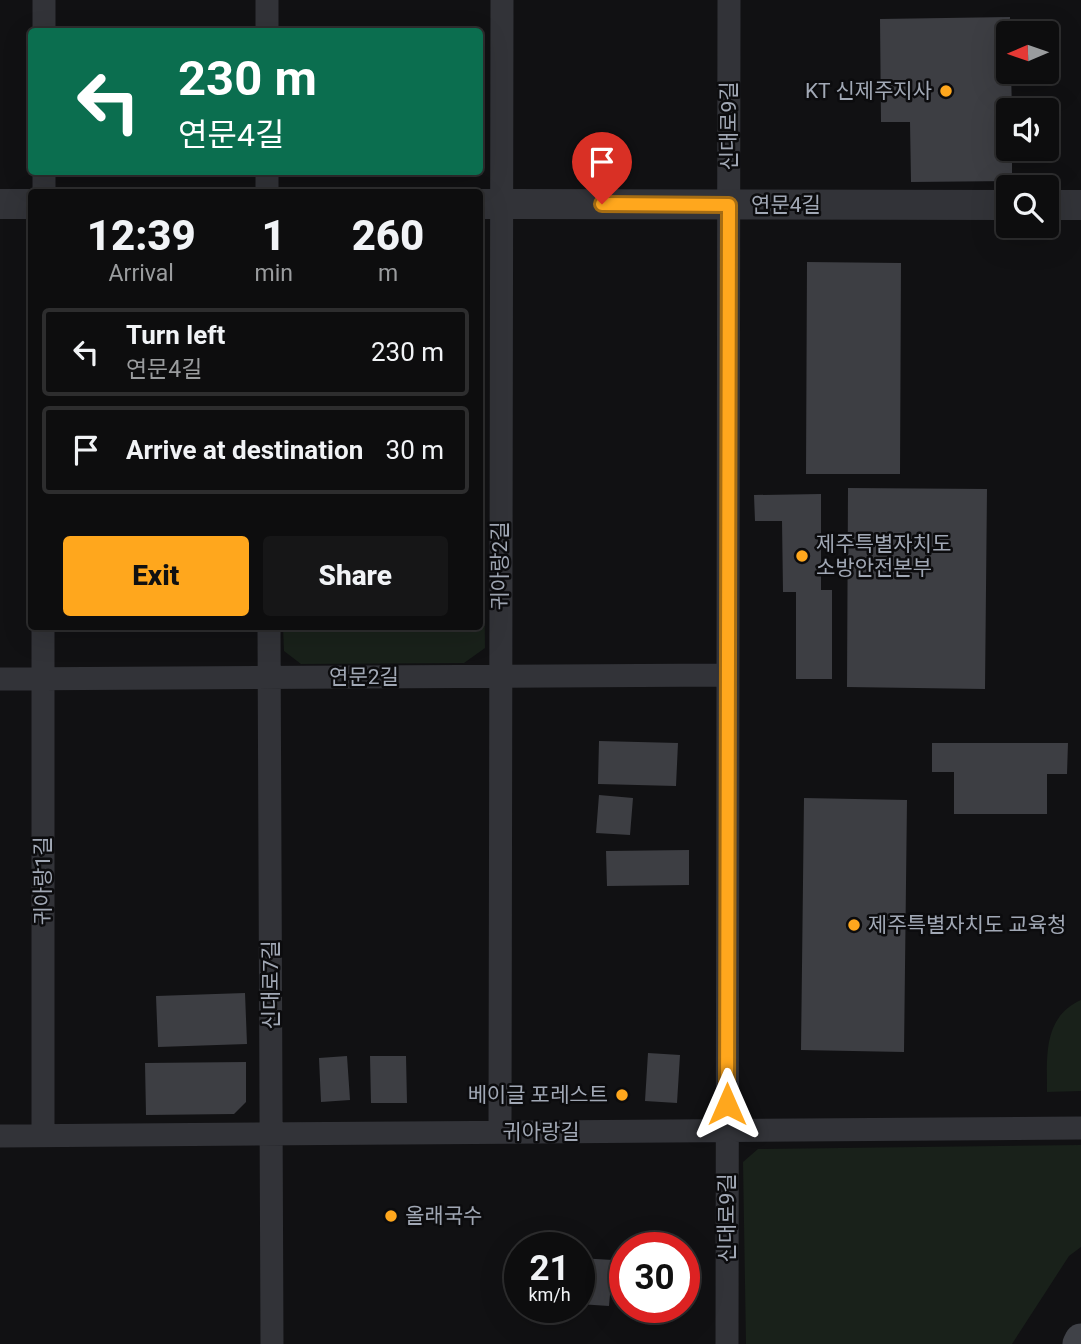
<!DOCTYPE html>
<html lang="en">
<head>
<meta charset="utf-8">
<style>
	:root { --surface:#0d0d0e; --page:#161617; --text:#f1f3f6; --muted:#9a9c9e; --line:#2d2d2e; --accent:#ffa71d }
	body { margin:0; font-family:Roboto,"Noto Sans KR",sans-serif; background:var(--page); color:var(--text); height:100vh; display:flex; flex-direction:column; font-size:26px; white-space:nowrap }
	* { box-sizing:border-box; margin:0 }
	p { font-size:23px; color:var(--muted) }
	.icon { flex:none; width:38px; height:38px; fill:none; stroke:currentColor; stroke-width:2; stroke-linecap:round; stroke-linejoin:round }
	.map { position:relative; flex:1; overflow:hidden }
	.sheet { position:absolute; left:28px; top:189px; width:455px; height:441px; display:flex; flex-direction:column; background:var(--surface); border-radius:7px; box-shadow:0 7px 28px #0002,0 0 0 2px var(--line) }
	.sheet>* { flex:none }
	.banner { position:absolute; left:28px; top:28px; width:455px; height:147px; border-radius:7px; box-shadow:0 7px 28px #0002,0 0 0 2px var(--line); background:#0b6e4f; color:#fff; overflow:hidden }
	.needle { width:46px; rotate:268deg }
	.tools { position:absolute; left:996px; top:21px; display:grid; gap:14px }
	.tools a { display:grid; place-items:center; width:63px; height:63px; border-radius:7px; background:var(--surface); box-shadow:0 7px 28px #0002,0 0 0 2px var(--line); font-size:35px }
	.speed { position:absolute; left:504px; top:1232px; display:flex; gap:14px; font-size:35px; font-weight:700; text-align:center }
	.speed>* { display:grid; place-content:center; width:91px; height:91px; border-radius:50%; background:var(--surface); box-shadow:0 7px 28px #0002,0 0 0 2px var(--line); line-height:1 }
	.speed small { font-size:18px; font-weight:400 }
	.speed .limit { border:10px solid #d22; background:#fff; color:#111 }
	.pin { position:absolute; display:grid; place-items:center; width:60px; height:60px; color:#fff; margin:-72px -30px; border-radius:50% 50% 50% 0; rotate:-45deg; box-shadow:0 0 7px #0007 }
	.pin .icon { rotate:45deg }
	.me { position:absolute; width:77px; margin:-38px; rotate:0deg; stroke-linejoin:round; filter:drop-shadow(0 0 5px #0008) }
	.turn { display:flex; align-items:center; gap:24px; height:147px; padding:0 35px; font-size:32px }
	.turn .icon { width:91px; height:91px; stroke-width:2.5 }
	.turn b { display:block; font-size:49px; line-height:60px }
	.eta { display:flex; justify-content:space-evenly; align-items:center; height:119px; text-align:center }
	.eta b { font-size:42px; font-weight:800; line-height:49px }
	.button { display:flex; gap:14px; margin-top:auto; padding:14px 35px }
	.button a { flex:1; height:80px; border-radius:7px; background:var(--accent); color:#111; font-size:28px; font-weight:800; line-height:80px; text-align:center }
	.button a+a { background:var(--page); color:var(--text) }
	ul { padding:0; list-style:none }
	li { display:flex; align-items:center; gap:21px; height:88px; margin:0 14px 10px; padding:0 21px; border:4px solid var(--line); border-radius:7px }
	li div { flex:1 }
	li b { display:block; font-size:26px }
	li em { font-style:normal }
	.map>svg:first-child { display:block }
	.green { fill:#19211a }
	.building { fill:#3d3e43 }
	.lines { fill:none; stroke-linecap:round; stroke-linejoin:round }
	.minor { stroke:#323338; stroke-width:23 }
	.tertiary { stroke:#323338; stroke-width:30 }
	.secondary { stroke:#404248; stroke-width:33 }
	.route-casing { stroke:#a66d13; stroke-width:18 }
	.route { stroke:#ffa71d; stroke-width:12 }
	.poi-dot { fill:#ffa71d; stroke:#0c0c0e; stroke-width:2.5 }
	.labels { text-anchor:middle; stroke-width:5; stroke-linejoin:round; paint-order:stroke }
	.poi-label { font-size:21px; fill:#a1a8b5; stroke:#0c0c0e; text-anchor:start }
	.street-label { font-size:21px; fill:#a1a8b5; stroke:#0c0c0e }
</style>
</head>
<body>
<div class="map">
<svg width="1081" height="1344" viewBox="0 0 1081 1344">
	<rect width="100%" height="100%" fill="#111113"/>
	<path class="green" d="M484,563l1,85 -21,15 -163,1 -17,-13 -1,-24 197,-1v-62z
		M1081,1000v91l-34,1c0,-36 -4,-75 34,-92z
		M1081,1145v102l-12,9 -57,88h-266l-3,-182 15,-13z"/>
	<path class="building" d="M1010,17l-2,55h3l1,38h-4v39h4v32l-101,1 -1,-60h-29l-1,-103z
		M807,262l94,1 -1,211h-94z
		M848,488l139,1 -2,200 -138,-2z
		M821,494v96h11v89h-36v-87h-13l-1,-71h-27l-1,-26z
		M599,741l79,2 -2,43 -78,-2z
		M932,743h136l-1,31h-20v40h-93v-42h-22z
		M599,795l34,3 -3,37 -34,-2z
		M804,798l103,2 -3,252 -103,-2z
		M689,850v35l-82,1 -1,-35z
		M245,993l2,51 -89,3 -2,-51z
		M648,1053l32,2 -3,48 -32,-2z
		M347,1056l3,44 -29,2 -2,-44z
		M370,1056h36l1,47h-36z
		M246,1062v40l-12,12 -88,1 -1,-52z
		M579,1258l34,2 -4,46 -30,-2z"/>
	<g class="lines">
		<path class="minor" d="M267,0v32
			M44,32v-32
			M267,172v20
			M44,192v-20
			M269,626l3,718
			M0,679l728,-4
			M500,1132l2,-1132
			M43,1135v-509
			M0,1136l1081,-8
			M727,1344l2,-1344"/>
		<path class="tertiary" d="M0,204h32
			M480,204l528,1
			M1046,205h35"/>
		<path class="secondary" d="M1079,1344l2,-4"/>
	</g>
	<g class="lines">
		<defs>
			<path id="route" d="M602,204l127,1 -2,899"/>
		</defs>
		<use href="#route" class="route-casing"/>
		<use href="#route" class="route"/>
	</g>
	<g class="poi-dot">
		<circle cx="946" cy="91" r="7"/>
		<circle cx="802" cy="556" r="7"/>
		<circle cx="854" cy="925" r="7"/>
		<circle cx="622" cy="1095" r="7"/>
		<circle cx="391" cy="1216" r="7"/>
	</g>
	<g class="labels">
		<g class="poi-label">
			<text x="932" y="98" text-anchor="end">KT 신제주지사</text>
			<text x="816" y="551">제주특별자치도<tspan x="816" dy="24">소방안전본부</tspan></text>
			<text x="868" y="932">제주특별자치도 교육청</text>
			<text x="608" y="1102" text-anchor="end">베이글 포레스트</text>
			<text x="405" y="1223">올래국수</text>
		</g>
		<g class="street-label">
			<text transform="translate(729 126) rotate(-90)" y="7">신대로9길</text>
			<text x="786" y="212">연문4길</text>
			<text transform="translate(500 566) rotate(-90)" y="7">귀아랑2길</text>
			<text x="364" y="684">연문2길</text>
			<text transform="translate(43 881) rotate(-90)" y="7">귀아랑1길</text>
			<text transform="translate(271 985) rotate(-90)" y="7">신대로7길</text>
			<text x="541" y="1139">귀아랑길</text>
			<text transform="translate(727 1218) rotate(-90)" y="7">신대로9길</text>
		</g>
	</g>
</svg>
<div class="tools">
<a><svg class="needle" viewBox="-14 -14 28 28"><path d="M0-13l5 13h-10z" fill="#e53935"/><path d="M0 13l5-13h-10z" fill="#9a9c9e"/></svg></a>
<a><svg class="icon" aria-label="sound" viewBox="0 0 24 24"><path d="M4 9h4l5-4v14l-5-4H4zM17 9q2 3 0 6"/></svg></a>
<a><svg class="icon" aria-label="search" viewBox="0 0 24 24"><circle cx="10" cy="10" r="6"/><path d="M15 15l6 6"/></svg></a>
</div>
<div class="speed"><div>21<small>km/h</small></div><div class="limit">30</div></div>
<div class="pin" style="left:602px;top:204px;background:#d93025"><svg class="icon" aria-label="arrive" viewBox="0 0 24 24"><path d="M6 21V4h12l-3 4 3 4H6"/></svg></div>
<svg class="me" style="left:727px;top:1104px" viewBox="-20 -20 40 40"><path d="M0-17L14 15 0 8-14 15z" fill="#ffa71d" stroke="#fff" stroke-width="4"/></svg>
<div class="banner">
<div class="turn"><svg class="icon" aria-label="left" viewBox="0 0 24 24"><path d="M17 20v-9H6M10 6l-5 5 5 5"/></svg><div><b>230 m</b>연문4길</div></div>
</div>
<section class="sheet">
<div class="eta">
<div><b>12:39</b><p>Arrival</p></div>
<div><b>1</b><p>min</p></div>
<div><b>260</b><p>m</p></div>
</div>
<ul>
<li><svg class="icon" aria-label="left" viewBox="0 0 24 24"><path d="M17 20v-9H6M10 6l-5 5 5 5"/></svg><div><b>Turn left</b><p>연문4길</p></div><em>230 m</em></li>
<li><svg class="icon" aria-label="arrive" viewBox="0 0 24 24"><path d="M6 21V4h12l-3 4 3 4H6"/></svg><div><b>Arrive at destination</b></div><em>30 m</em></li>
</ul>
<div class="button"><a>Exit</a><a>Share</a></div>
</section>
</div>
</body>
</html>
